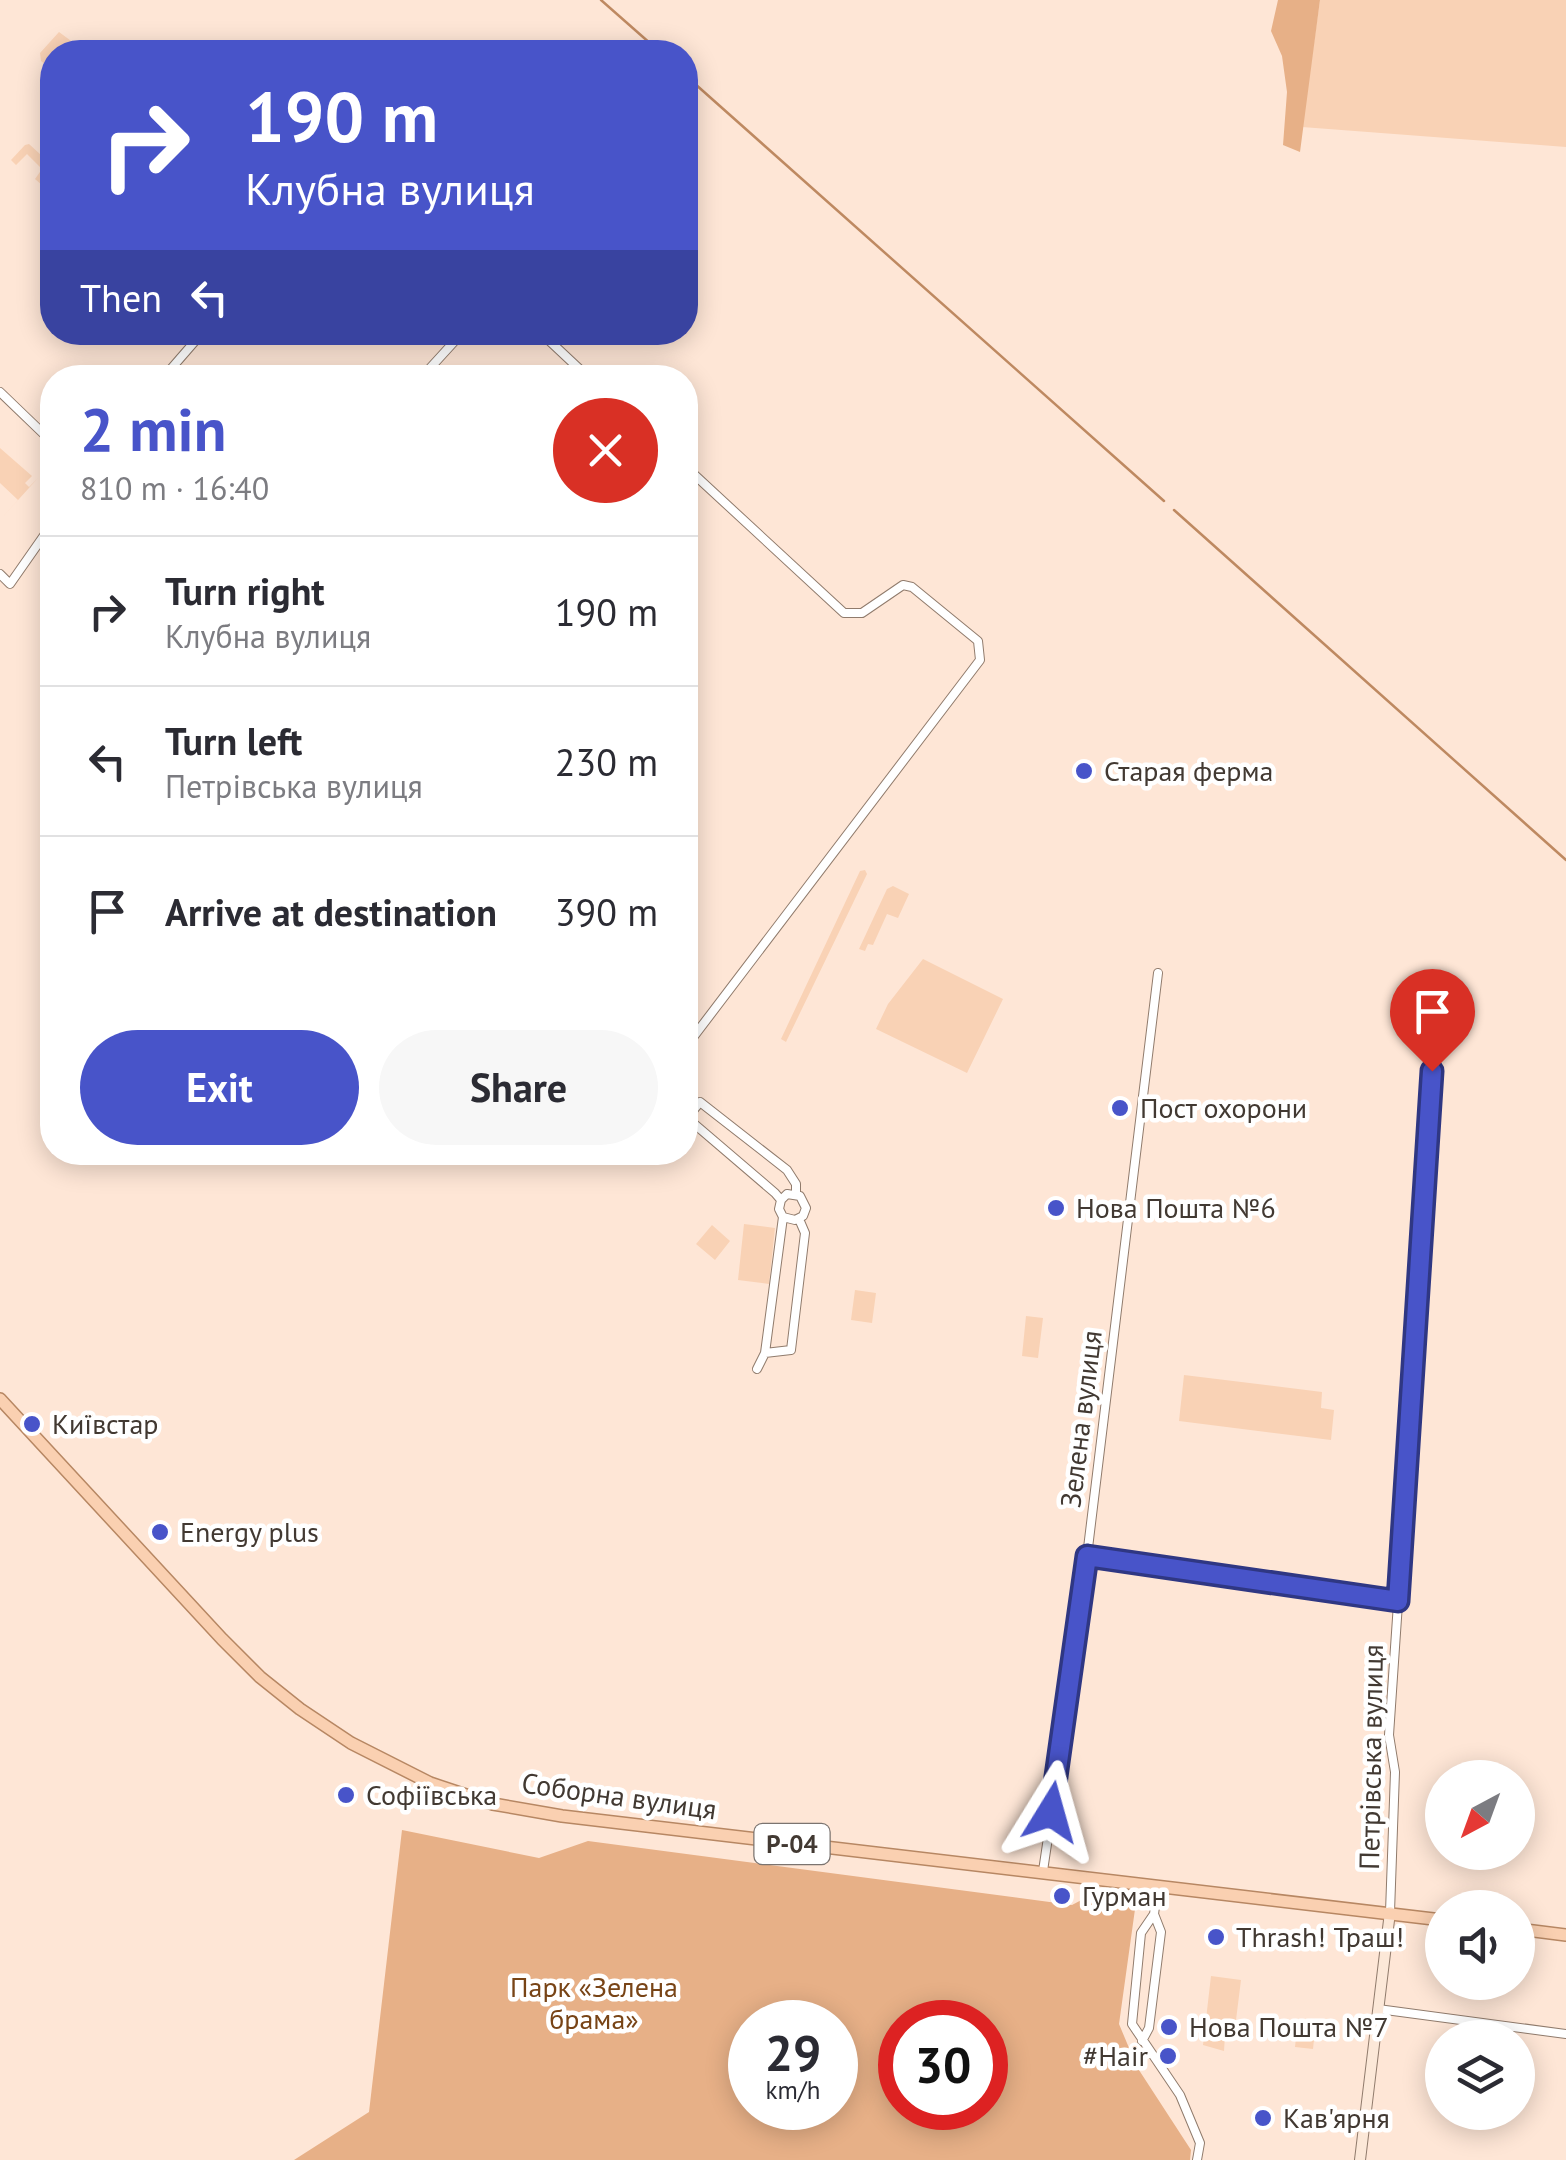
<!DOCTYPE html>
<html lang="en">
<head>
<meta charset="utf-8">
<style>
	:root { --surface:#fff; --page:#f7f7f7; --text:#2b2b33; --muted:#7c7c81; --line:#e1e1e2; --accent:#4854c9 }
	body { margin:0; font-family:"PT Sans",sans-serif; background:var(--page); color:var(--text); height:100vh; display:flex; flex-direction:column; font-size:38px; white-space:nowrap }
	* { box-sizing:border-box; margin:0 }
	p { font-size:32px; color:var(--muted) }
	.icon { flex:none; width:55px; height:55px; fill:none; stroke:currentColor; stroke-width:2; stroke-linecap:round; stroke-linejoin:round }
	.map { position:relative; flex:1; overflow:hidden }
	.side { position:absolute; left:40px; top:365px; width:658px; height:800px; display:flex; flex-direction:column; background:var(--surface); border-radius:40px; box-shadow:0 5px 25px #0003 }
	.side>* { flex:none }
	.banner { position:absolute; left:40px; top:40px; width:658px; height:305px; border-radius:40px; box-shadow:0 5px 25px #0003; background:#4854c9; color:#fff; overflow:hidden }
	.needle { width:65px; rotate:221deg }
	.fabs { position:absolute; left:1425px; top:1760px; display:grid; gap:20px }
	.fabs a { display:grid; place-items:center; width:110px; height:110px; border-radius:50%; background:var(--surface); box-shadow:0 5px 25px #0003; font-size:50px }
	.speed { position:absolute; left:728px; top:2000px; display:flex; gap:20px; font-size:50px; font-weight:700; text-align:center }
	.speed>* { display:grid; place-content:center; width:130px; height:130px; border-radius:50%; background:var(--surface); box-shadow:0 5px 25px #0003; line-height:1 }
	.speed small { font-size:25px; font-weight:400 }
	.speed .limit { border:15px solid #d22; background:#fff; color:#111 }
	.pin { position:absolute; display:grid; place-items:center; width:85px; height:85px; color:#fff; margin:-102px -42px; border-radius:50% 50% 50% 0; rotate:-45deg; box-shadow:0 0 10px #0007 }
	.pin .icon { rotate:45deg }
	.me { position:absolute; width:110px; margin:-55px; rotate:8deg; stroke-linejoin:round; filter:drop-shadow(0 0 8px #0008) }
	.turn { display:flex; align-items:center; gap:35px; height:210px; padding:0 40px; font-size:45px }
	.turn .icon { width:130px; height:130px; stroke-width:2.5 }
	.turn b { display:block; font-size:70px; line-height:85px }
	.then { display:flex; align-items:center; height:95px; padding:0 40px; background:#0003; gap:20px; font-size:38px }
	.round { display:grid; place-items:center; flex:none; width:105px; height:105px; border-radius:52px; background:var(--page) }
	.overview { display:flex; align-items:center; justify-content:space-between; height:170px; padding:0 40px }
	h1 { font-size:60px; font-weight:800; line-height:75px; color:var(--accent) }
	.cta { display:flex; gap:20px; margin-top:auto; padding:20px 40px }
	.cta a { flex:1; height:115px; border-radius:60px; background:var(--accent); color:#fff; font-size:40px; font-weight:800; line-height:115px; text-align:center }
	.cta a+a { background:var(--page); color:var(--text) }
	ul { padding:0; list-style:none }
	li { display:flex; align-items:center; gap:30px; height:150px; padding:0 40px; border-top:2px solid var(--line) }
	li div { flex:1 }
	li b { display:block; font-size:38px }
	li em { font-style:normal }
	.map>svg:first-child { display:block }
	.green { fill:#f9d2b5 }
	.forest { fill:#e7b087; fill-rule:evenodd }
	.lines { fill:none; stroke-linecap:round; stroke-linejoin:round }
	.stream { stroke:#be8961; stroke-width:2.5 }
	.street-casing { stroke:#907b6c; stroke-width:10 }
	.secondary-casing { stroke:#907b6c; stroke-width:12 }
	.primary-casing { stroke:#b78763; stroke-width:14 }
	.street { stroke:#fff; stroke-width:8 }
	.secondary { stroke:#fce8d8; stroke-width:10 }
	.primary { stroke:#fad0b1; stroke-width:11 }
	.route-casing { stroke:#2f3783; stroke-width:25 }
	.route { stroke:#4854c9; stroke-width:18 }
	.poi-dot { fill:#4854c9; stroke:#fff; stroke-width:4 }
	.labels { text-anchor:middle; stroke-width:9; stroke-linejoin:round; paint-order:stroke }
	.shield { fill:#fff; stroke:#7b7470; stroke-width:2.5 }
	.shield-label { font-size:25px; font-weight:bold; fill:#423932 }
	.poi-label { font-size:28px; fill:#423932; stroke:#fff; text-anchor:start }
	.street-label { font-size:28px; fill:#423932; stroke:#fff }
	.park-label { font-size:28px; fill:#784416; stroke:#fff }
</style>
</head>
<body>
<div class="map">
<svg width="1566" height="2160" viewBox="0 0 1566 2160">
	<rect width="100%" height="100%" fill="#fee6d6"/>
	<path class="green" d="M1320,0h246v147l-264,-20z
		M59,32l27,20h-34v18l-11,-9 -1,-8z
		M29,144l23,21v10l-9,11 -8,-7 7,-10 -15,-15 -11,11 -5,-5 14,-15z
		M0,448l32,28 -7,7 4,4 9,-9 -38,42 18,-20 -18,-17z
		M865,870l2,4 -81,168 -5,-3 79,-168z
		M893,886l16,8 -11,24 -11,-4 -14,31 -5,-1 -3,7 -6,-2 28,-60z
		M923,959l80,40 -36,74 -91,-44 12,-25z
		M744,1224l31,4 -6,56 -31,-4z
		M712,1225l18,16 -15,19 -19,-16z
		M855,1290l21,3 -4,30 -21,-3z
		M1026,1316l17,2 -5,40 -16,-2z
		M1184,1375l138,17 -1,16 13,2 -3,30 -152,-19z
		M1211,1976l30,4 -5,40 -10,-1 -2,32 -21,-6z
		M1298,2019l18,2 -3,28 -18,-2z"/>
	<path class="forest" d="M1278,0h42l-20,152 -17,-7 4,-53 -5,-36 -11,-25z
		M402,1830l137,28 49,-17 484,64 17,-9 47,6 -17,122 18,43 54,83 -1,10h-896l75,-48zM750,2022h85v86h-85zM900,2022h85v86h-85z"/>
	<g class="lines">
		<path class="stream" d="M601,0l59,52
			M685,75l479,426
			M1174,510l392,350"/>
		<defs>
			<path id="street" d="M540,332l49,46
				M163,378l40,-46
				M421,378l42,-46
				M0,392l52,50
				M685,466l159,147h18l41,-28 9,2 66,54 2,19 -295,388
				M0,574l10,10 42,-60
				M685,1116l90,77 6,7 -2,9 4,8 12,3 8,-4 3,-8 -6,-12 -13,-2 -6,6
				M687,1118l13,-16 87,68 9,14v10
				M765,1353l26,-3 14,-117 -6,-14
				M757,1369l8,-16 18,-136
				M1087,1556l312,45
				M1043,1871l31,-208 84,-690
				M1390,1912l5,-140 -6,-37 50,-731
				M1154,1914l-13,19 -9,91 48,71 20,48 -3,17
				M1378,2009l188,25
				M1142,2041l7,-13 12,-96 -7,-18 4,-29"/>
			<path id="secondary" d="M1360,2160l30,-248"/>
			<path id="primary" d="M0,1399l222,240 38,38 40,32 51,34 79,40 63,21 69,12 880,104
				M1518,1929l48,6"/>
		</defs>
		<use href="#street" class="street-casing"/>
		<use href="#secondary" class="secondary-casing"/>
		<use href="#primary" class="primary-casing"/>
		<use href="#street" class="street"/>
		<use href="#secondary" class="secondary"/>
		<use href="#primary" class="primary"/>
	</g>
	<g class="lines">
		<defs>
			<path id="route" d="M1051,1812l36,-256 311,45 34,-530"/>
		</defs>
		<use href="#route" class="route-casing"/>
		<use href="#route" class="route"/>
	</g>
	<g class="poi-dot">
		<circle cx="1084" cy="771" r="10"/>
		<circle cx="1120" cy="1108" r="10"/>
		<circle cx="1056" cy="1208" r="10"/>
		<circle cx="32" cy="1424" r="10"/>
		<circle cx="160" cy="1532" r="10"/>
		<circle cx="346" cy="1795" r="10"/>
		<circle cx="1062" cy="1896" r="10"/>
		<circle cx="1216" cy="1937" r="10"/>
		<circle cx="1169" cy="2027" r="10"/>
		<circle cx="1168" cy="2056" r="10"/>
		<circle cx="1263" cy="2118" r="10"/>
	</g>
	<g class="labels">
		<rect class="shield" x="754.5" y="1824" width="75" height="40" rx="8"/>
		<g class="shield-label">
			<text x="792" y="1853">Р-04</text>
		</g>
		<g class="poi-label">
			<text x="1104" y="781">Старая ферма</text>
			<text x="1140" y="1118">Пост охорони</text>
			<text x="1076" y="1218">Нова Пошта №6</text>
			<text x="52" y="1434">Київстар</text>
			<text x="180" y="1542">Energy plus</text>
			<text x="366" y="1805">Софіївська</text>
			<text x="1082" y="1906">Гурман</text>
			<text x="1236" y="1947">Thrash! Траш!</text>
			<text x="1189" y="2037">Нова Пошта №7</text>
			<text x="1148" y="2066" text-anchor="end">#Hair</text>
			<text x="1283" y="2128">Кав'ярня</text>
		</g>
		<g class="street-label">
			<text transform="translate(1081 1419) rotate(-83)" y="10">Зелена вулиця</text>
			<text transform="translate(1371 1757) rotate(-89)" y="10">Петрівська вулиця</text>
			<text transform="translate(619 1796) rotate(8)" y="10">Соборна вулиця</text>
		</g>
		<g class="park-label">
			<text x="594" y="1997">Парк «Зелена<tspan x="594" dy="32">брама»</tspan></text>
		</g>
	</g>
</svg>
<div class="fabs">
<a><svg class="needle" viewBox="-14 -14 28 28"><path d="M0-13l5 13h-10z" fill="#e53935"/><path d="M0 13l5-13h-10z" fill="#7c7c81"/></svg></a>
<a><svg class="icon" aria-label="sound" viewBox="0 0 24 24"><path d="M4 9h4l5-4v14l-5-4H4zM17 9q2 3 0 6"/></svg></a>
<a><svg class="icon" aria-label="layers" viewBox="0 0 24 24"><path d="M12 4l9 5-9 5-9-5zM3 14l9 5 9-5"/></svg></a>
</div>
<div class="speed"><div>29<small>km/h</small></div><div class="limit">30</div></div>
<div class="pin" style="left:1432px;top:1071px;background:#d93025"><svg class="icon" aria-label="arrive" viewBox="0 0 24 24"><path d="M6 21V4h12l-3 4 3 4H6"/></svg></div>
<svg class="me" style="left:1051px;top:1812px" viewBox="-20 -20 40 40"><path d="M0-17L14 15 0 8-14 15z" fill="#4854c9" stroke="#fff" stroke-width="4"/></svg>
<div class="banner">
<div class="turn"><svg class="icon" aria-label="right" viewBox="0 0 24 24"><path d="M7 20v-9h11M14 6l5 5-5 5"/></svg><div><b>190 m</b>Клубна вулиця</div></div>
<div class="then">Then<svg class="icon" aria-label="left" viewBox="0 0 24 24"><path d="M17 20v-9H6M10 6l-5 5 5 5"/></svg></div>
</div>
<section class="side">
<div class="overview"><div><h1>2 min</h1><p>810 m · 16:40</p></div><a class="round" style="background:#d93025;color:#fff"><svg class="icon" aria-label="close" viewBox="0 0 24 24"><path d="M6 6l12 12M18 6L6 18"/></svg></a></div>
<ul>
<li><svg class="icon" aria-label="right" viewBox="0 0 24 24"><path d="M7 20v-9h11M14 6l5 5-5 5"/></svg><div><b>Turn right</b><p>Клубна вулиця</p></div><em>190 m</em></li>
<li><svg class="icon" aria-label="left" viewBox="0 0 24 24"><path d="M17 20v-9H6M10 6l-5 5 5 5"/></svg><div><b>Turn left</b><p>Петрівська вулиця</p></div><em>230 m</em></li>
<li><svg class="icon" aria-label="arrive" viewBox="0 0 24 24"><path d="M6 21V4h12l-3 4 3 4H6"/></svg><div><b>Arrive at destination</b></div><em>390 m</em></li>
</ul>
<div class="cta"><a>Exit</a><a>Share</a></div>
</section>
</div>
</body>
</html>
